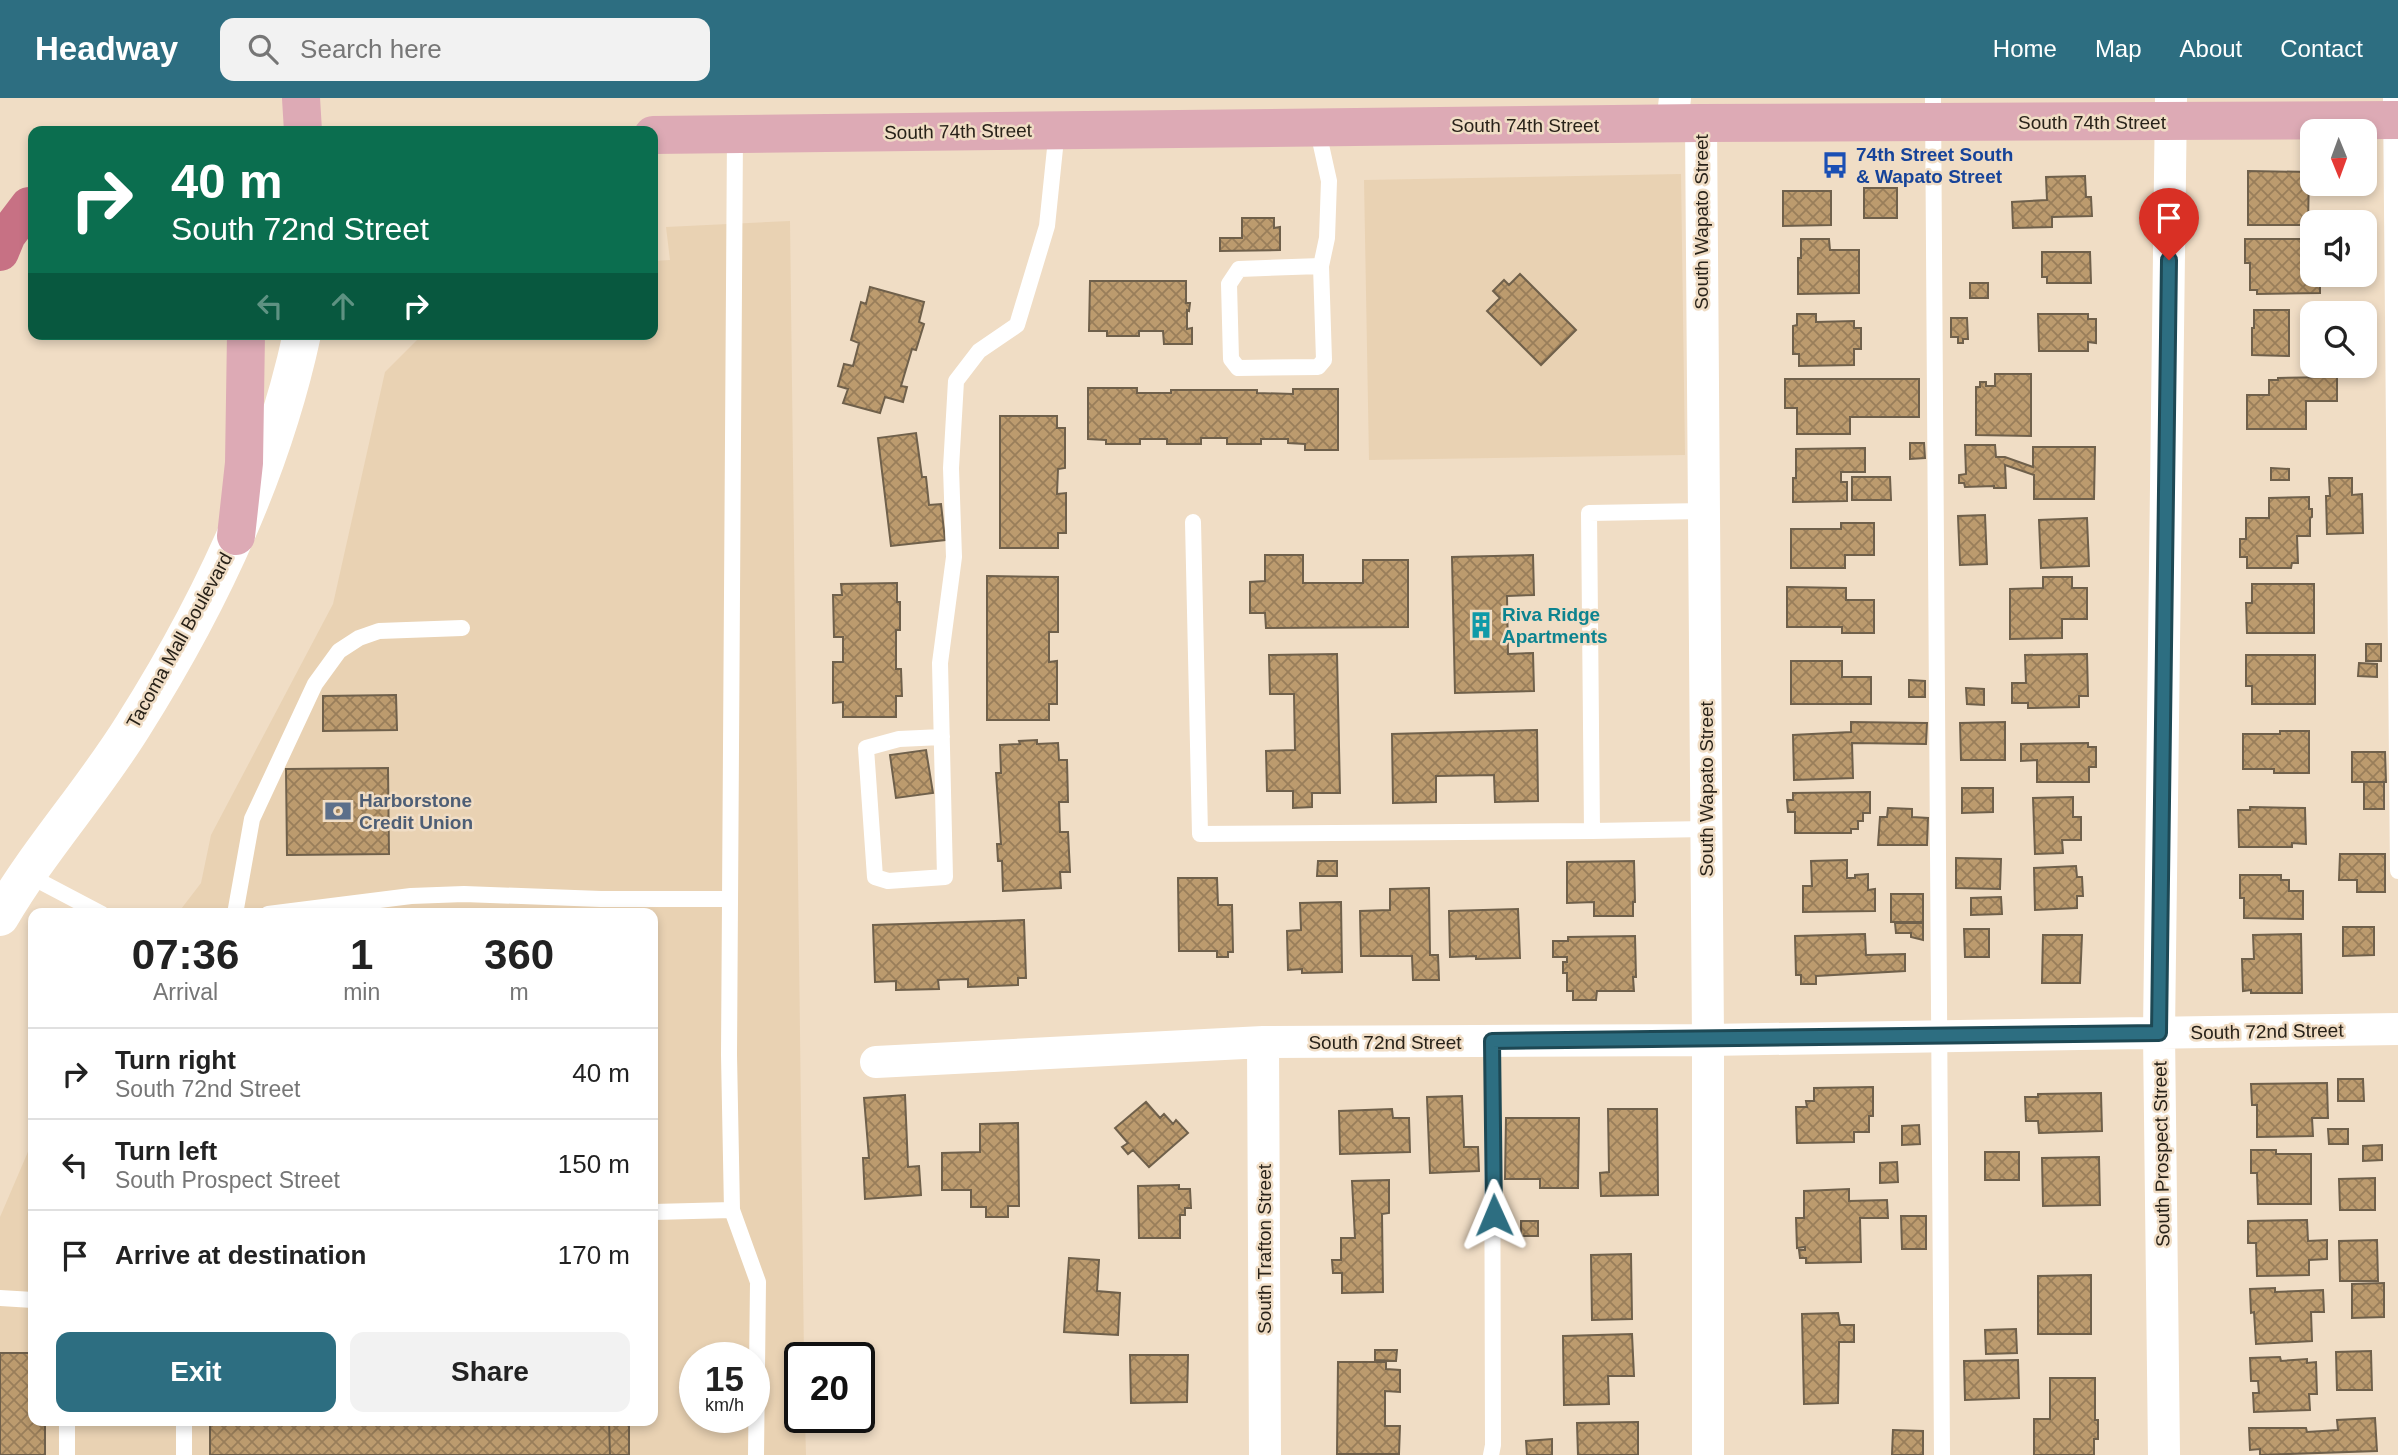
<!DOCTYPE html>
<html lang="en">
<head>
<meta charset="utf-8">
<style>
	:root { --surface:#fff; --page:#f2f2f2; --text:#222; --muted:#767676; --line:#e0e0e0; --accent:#2d6e81 }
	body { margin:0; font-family:Arial,sans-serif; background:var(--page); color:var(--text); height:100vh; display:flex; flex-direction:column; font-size:26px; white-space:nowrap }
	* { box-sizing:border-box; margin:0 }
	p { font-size:23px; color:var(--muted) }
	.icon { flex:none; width:38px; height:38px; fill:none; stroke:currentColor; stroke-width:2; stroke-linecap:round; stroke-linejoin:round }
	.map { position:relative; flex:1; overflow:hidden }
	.sheet { position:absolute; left:28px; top:810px; width:630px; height:518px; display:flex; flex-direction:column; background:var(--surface); border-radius:14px; box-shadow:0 4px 10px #0003 }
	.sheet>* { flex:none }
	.hud { position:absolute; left:28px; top:28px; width:630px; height:214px; border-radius:14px; box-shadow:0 4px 10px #0003; background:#0b6e4f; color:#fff; overflow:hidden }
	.needle { width:46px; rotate:179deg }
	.tools { position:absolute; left:2300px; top:21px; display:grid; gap:14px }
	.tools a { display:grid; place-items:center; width:77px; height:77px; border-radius:14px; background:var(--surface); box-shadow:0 4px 10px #0003; font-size:35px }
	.speed { position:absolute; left:679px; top:1244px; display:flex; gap:14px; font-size:35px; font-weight:700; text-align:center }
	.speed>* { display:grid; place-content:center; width:91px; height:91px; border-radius:50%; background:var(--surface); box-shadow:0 4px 10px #0003; line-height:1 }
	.speed small { font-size:18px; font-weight:400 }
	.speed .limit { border:4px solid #111; border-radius:10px; background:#fff; color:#111 }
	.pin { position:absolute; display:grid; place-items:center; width:60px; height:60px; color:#fff; margin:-72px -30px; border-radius:50% 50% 50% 0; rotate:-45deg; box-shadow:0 0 7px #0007 }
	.pin .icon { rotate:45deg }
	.me { position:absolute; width:77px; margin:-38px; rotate:359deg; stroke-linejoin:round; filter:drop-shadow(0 0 5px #0008) }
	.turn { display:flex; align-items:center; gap:24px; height:147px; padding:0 28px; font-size:32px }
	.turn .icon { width:91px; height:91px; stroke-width:2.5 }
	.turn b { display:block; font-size:49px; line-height:60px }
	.lanes { display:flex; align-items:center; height:66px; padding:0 28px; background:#0003; justify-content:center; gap:35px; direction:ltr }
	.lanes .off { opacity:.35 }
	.eta { display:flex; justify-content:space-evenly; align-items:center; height:119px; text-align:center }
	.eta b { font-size:42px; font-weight:700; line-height:49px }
	.primary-button { display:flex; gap:14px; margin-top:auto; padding:14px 28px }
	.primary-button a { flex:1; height:80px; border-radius:14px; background:var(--accent); color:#fff; font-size:28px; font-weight:700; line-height:80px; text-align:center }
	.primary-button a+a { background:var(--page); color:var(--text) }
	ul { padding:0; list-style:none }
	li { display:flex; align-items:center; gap:21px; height:91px; padding:0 28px; border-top:2px solid var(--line) }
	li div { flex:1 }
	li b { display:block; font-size:26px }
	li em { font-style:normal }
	header { display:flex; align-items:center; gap:42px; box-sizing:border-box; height:98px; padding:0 35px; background:var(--accent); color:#fff }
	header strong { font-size:33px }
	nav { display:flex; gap:38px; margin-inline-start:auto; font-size:24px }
	.search { width:490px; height:63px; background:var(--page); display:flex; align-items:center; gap:18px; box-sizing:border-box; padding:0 24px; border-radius:14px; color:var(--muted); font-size:26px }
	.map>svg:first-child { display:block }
	.built { fill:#e9d2b3; fill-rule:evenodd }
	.building { fill:url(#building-cross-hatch); stroke:#6f604b; stroke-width:2 }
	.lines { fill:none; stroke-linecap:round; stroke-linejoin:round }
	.lane { stroke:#fff; stroke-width:16 }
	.street { stroke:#fff; stroke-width:32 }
	.secondary { stroke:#fff; stroke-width:38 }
	.primary { stroke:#ddaab5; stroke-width:38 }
	.highway { stroke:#c77184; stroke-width:38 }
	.route-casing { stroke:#1d4854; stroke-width:18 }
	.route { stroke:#2d6e81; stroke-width:12 }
	.labels { text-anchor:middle; stroke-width:5; stroke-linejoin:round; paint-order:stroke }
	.street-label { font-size:19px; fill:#282219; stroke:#f0ddc5 }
	.transit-label { font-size:19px; font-weight:bold; fill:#164399; stroke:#f0ddc5; text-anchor:start }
	.culture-label { font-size:19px; font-weight:bold; fill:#0d838f; stroke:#f0ddc5; text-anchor:start }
	.service-label { font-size:19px; font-weight:bold; fill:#4e5e75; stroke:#f0ddc5; text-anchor:start }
</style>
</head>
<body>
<header>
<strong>Headway</strong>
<div class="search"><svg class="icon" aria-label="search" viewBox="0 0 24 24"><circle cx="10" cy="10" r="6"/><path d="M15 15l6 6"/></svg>Search here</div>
<nav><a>Home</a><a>Map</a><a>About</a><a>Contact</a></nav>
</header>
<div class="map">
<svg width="2398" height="1357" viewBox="0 0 2398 1357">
	<defs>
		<pattern id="building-cross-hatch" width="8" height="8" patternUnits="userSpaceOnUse" patternTransform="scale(1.75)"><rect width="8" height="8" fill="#bc9b6e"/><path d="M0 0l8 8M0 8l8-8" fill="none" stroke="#997e5a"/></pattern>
	</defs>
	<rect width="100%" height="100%" fill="#f0ddc5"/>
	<path class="built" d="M1681,76l4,281 -316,5 -5,-280z
		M790,123l14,1137h-4v60h5l1,37h-806v-238l33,-77v281h620v-507l-475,-1 23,-30 10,-48 122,-231 52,-232 38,-38h230v-73l17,-1 -4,-33zM695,1260h59v60h-59z"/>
	<path class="building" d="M2248,73l61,1 -1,53h-60z
		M2085,78l1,21h5l1,19 -40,1v10l-39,1 -1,-26 35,-2 -1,-23z
		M1864,90h33v30h-33z
		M1783,93h48v34l-48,1z
		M1242,120h32v10l6,-1v23l-60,1v-13h22z
		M1801,141h28l1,11h29v43l-61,1v-36h3z
		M2245,141h67v36h8v18l-63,1v-4h-7v-27h-5z
		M2042,154h48l1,31h-44v-6h-5z
		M1520,176l56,56 -35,35 -54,-54 13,-13 -7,-7 11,-11 5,5z
		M1090,183h96v22h4l-1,8 -2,-1v19l5,-1v16h-28l-1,-13h-24v5h-32v-5h-18z
		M1970,185h18v15h-18z
		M870,189l54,15 -5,20 5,2 -8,26 -4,-1 -11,37 6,1 -4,15 -18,-5 -5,16 -37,-10 5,-14 -10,-3 6,-22 9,2 6,-23 -8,-3 10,-38 5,2z
		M2254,212h35v46l-37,-1v-27h2z
		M1797,216h19v8l38,-1v7h7v21h-7v16l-55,1v-12h-6v-28l4,-1z
		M2038,216h50v5h8v24l-8,-1v9h-49z
		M1951,220h16l1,21h-5v4h-5v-6h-7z
		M2373,238l1,30h-30h20v-29z
		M1995,276h36v62l-55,-1v-48h4v-5h6v4h9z
		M2337,279v24h-31v28h-59v-34h22v-15h9v-2z
		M1785,281h134v38h-69v17h-53v-26h-12z
		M1088,290h49v5h34v-3h86v3l36,1v-5h45v61h-33v-6l-17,-1v-4h-27v5h-34v-6h-26v6h-34v-5h-27v5h-34v-4l-18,-1z
		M1000,318h57v12h8v40l-7,1 -1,25 9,-1v40h-8v15h-58z
		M916,335l6,44h4l3,28 12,-1 4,36 -54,6 -13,-108z
		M1910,345h14l1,15 -15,1z
		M1965,347h30l1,12h9l28,10v-20h62l-1,52h-60v-24l-29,-10 1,23h-12v-2l-29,1 -1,-4h-5v-8l7,-1z
		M1865,350v24h-24v10h6v19l-54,1v-24h3v-29z
		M2271,370l18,1v11h-18z
		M1852,379h38l1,23h-39z
		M2329,380h23v17l10,-1 1,39 -36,1 -1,-38h4z
		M2309,399v12h3v8l-2,1v18h-13l1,27h-6l-1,5h-44v-11h-7v-18h6v-21h23v-20z
		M1985,417l2,49 -27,1 -2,-49z
		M2087,420l2,48 -48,2 -2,-48z
		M1841,425h33v32h-29v13h-54v-39h50z
		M1265,457h38v28h60v-23h45v67l-142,1 -1,-15h-15v-31l15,-1z
		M1533,457l1,40 -27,1 1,58 25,-1 1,38 -79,2 -3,-136z
		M987,478l71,1v55h-9v30l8,-1v43h-8v16h-62z
		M2043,479h29v11h15v31h-25v19l-52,1v-50l33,-1z
		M897,485v19h3v28h-4v39h5l1,27h-6v21h-53v-15l-10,1v-41h10v-25h-9l-1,-42h9l-1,-11z
		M2252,486h62v49h-67l-1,-30h6z
		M1787,489l59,1v12h28v33h-32v-6h-55z
		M2366,546h15v17h-15z
		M1337,556l3,139h-28v14l-19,1v-17h-26l-1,-40 29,-1 -1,-56h-24l-1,-39z
		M2087,556l1,42h-9v11l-51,1v-5h-16v-20h14l-1,-28z
		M2246,557h69v49h-63v-18h-6z
		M1791,563h51v16h29v27h-80z
		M2359,565l18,1v13l-19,-1z
		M1909,582l16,1v16h-16z
		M1966,590l18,1v16l-17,-1z
		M396,597l1,35 -74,1v-35z
		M1851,624l76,1 -1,21 -74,-1 1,35 -59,2 -1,-45 58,-3z
		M2005,624v38h-44l-1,-37z
		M1537,632l1,71 -43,1 -1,-27 -58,1v26l-43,1 -1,-69z
		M2280,633h29v42h-35v-4h-31v-35h37z
		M1037,642v4l21,-1 1,17h8l1,42h-9l1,30h8l2,40h-10l1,16 -58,3 -1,-30h-4l-1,-17h4l-5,-71h5l-1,-28 20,-1 -1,-3z
		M2088,645v4h8v20h-7v15h-52v-22l-16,1v-17z
		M926,652l7,43 -37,5 -6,-43z
		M2352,654h33l1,30h-34z
		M388,670l1,86 -102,1 -1,-86z
		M2364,684h20v27h-20z
		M1962,690h31v24l-31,1z
		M1870,694v21h-7v8h-5v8h-7v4h-56v-21h-7l-1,-12h6v-7z
		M2073,699v20h8v23h-19l1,13 -28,1 -2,-56z
		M2250,709l55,1 1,36 -14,-1v4h-53l-1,-37h12z
		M1888,710l24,1v8l16,1 -1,27h-49l2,-28h7z
		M2340,756h45v38h-28v-12h-18z
		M1956,760l45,1 -1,30 -44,-1z
		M1847,762v18h8v-3l13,-1v16l7,-1v22l-72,1v-26h9l-1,-25z
		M1318,763h19v15h-20z
		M1634,763l1,41h-2v14h-39v-14l-27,1v-41z
		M2076,768l1,11h5l1,19h-6v12l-42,2 -1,-42z
		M2240,777h41v5h8v11h14v28l-59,-1v-20h-4z
		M1178,780h39l1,27h14l1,47h-5v5h-11v-6h-38z
		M1429,790l1,67h8l1,25h-26l-1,-24h-51l-1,-45 30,-1v-21z
		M1891,796h32v28h-32z
		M2001,799l1,17 -31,1v-17z
		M1341,804l1,70 -40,1v-4l-14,1 -1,-39 14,-1 -1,-27z
		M1518,811l2,49 -44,1v-3l-26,1 -1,-46z
		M1024,822l2,58h-8v7l-50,2v-8l-30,1 1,9 -43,1v-9l-21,1 -2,-57z
		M1895,825h28v17l-12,-3v-4h-15z
		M2343,829h31v28l-31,1z
		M1964,831h25v28h-24z
		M1865,836l1,21 39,-1v17l-89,5v8h-15v-9h-5l-1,-39z
		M2301,836l1,59h-51v-3l-8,1 -1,-32h12l-1,-24z
		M2043,837h39l-2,48h-38z
		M1635,838l1,41h-3l1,14h-37l-1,9h-23v-9h-6v-18h-4v-11h4v-5h-14v-16h15v-4z
		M2338,981h25l1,22h-26z
		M2327,985l1,35h-16l1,18 -56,1v-32h-5l-1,-21z
		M1873,989v29h-4v16h-15v10l-57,1 -1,-36h11l-1,-6h8v-13z
		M2101,995l1,38 -63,2 -1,-12h-12l-1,-24h13v-3z
		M905,997l3,72 11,-1 2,29 -56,4 -2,-41h6l-5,-60z
		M1462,998l2,51h14l1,24 -49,2 -3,-76z
		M1146,1004l14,16 4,-4 9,10 3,-4 12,13 -39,34 -16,-17 -5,4 -6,-7 6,-4 -13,-15z
		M1392,1011l1,9h16l1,34 -70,2 -1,-43z
		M1608,1011h49l1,86 -57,1 -1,-23 9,-1z
		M1506,1020h73l-1,70h-38v-9h-35z
		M1018,1025l1,83h-11v11h-22v-10h-15v-17h-29v-37l38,-1v-28z
		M1919,1027l1,19 -18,1v-19z
		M2328,1031h20v15h-19z
		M2382,1047v15l-19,1v-15z
		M2251,1052h25v4h35v50h-53l-1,-31h-6z
		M1985,1054h34v28h-34z
		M2099,1059l1,48 -57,1 -1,-48z
		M1897,1064l1,20 -18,1v-20z
		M2375,1080v32h-35l-1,-31z
		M1389,1082v33l-7,1 1,78 -41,1v-20h-9l-1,-13h9v-22h14l-3,-57z
		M1179,1087v4h11l1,19h-6v7h-5v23h-41l-1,-52z
		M1849,1091v12l38,-1 1,18h-28l1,44 -55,1v-5h-6l-1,-8h6v-3l-8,1 -1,-30h8v-27z
		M1901,1118h25v33h-24z
		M2307,1122l1,21 19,-1v19l-18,1v15l-52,1 -1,-33h-8v-22z
		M1521,1123h17v15h-17z
		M2377,1142l1,41h-38l-1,-40z
		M1631,1156l1,65 -40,1 -1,-65z
		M1069,1160l30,2 -2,31 23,2 -2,42 -54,-3z
		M2091,1177v59h-53v-58z
		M2384,1185v34l-32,1v-34z
		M2275,1190v4l48,-2 1,22h-13l1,29 -56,3 -2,-32 -3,1 -1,-24z
		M1838,1215l2,12h14v17h-15l-1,61 -34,1 -2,-90z
		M2016,1231l1,24 -31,1 -1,-24z
		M1632,1236l2,42h-26l1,28 -45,1 -1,-69z
		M1375,1252h22l-1,11 -21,-1z
		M2371,1253l1,39h-35l-1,-38z
		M0,1255h33v68h12v34h-45z
		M1130,1257h58l-1,47 -56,1z
		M2280,1259l1,4 26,-2v4l9,-1 1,32h-8l1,16 -56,2 -1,-19h6l-1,-12h-7l-1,-23z
		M2018,1262l1,38 -54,2 -1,-39z
		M1338,1264h48v7l14,1v22l-15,-1v35h15l-1,28h-62z
		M2050,1280h45v42h3v19h-4v16h-60v-36h16z
		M2375,1320l2,33 -117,4v-6l-10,1 -1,-22h57l1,4 31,-2 -1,-10z
		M210,1323h399l1,34h-400z
		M609,1323h20v34h-19z
		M1638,1324v33h-60l-1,-32z
		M1893,1332l30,1v24h-31z
		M1552,1341v16h-25l-1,-14z"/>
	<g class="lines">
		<path class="lane" d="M1933,0l9,1357
			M2391,0l7,773
			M1317,29l12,54 -2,57 -6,28 3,94 -6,7 -80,1 -7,-9 -2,-75 10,-15 82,-3
			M735,35l-6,922 3,155 26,72 -2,173
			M1704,413l-115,2 3,318 114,-2
			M1193,424l7,312 392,-3
			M942,639l-43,2 -33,9 9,129 13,4 57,-4 -5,-214 14,-106 -3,-89 5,-87 23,-30 38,-26 30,-99 10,-97
			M26,776l76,40
			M235,816l17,-95 63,-135 24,-33 20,-13 20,-7 83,-3
			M268,816l143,-18 53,-2 137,5h129
			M653,1114l79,-2
			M0,1200l33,2
			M67,1323v34
			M184,1323v34
			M1491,1357l2,-10 -1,-404"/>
		<path class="street" d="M1701,25l7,917v415
			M1672,26l3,-26
			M1263,944l2,413
			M876,964l387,-20 445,-2 690,-11
			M2164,1357l-5,-422 12,-935"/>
		<path class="secondary" d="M0,819c39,-67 92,-125 133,-191 76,-120 139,-253 169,-392"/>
		<path class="primary" d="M301,0l2,33
			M653,37l1048,-12 697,-3
			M236,438l8,-73 2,-129"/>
		<path class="highway" d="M0,154l7,-17 22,-29"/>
	</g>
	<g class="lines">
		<defs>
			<path id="route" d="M1494,1117l-2,-174 667,-8 10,-773"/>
		</defs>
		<use href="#route" class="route-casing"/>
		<use href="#route" class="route"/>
	</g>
	<defs>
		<symbol id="bus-bare" viewBox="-9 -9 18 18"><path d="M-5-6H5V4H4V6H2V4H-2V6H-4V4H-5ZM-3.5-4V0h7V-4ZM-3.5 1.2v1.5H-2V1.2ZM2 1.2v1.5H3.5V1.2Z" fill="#1a4fb4" stroke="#f0ddc5" stroke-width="2.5" paint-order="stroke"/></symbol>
		<symbol id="building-bare" viewBox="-9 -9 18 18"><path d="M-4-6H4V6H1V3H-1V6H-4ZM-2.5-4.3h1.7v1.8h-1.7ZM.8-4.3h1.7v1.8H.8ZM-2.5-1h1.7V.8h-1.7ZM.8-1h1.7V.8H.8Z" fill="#0f9aa8" stroke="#f0ddc5" stroke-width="2.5" paint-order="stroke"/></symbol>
		<symbol id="bank-bare" viewBox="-9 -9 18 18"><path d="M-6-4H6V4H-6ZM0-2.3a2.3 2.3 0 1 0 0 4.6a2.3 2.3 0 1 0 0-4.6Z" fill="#5c6f8a" stroke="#f0ddc5" stroke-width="2.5" paint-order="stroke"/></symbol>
	</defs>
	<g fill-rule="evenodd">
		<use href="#bus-bare" x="1816" y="48" width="38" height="38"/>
		<use href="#building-bare" x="1462" y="508" width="38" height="38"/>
		<use href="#bank-bare" x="319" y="694" width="38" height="38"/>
	</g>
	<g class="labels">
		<g class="street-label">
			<text x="2092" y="31">South 74th Street</text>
			<text x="1525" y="34">South 74th Street</text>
			<text transform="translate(958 33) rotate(-1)" y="7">South 74th Street</text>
			<text transform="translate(1701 124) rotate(-90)" y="7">South Wapato Street</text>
			<text transform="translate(179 542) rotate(-61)" y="7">Tacoma Mall Boulevard</text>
			<text transform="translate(1706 691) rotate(-90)" y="7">South Wapato Street</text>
			<text transform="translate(2267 933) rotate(-1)" y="7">South 72nd Street</text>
			<text x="1385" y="951">South 72nd Street</text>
			<text transform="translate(2161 1056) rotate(-91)" y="7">South Prospect Street</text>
			<text transform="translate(1264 1151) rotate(-90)" y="7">South Trafton Street</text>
		</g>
		<g class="transit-label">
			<text x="1856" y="63">74th Street South<tspan x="1856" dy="22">&amp; Wapato Street</tspan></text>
		</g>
		<g class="culture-label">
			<text x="1502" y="523">Riva Ridge<tspan x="1502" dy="22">Apartments</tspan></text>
		</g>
		<g class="service-label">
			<text x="359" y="709">Harborstone<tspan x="359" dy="22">Credit Union</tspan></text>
		</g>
	</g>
</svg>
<div class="tools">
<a><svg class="needle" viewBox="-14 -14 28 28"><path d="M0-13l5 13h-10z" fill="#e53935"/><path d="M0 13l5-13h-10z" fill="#767676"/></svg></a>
<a><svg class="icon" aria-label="sound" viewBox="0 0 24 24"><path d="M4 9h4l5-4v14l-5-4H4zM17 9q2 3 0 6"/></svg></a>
<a><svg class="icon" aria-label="search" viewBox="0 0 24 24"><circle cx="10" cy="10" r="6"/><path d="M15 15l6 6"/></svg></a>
</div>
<div class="speed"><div>15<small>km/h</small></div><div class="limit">20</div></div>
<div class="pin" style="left:2169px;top:162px;background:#d93025"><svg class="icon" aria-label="arrive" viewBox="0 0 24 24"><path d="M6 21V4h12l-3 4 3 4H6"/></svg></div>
<svg class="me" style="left:1494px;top:1117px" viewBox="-20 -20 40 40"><path d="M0-17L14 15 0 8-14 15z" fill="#2d6e81" stroke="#fff" stroke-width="4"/></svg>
<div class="hud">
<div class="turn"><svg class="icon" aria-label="right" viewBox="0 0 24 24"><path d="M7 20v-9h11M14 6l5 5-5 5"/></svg><div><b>40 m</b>South 72nd Street</div></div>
<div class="lanes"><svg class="icon off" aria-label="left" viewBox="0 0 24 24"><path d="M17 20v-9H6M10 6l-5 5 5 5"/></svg><svg class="icon off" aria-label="ahead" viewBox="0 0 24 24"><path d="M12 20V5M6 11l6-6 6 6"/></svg><svg class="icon" aria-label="right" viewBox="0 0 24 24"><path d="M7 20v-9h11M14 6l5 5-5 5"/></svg></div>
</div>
<section class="sheet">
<div class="eta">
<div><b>07:36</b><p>Arrival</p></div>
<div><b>1</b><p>min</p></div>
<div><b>360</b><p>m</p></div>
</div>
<ul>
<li><svg class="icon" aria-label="right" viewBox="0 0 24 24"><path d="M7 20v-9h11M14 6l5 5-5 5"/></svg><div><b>Turn right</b><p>South 72nd Street</p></div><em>40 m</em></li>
<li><svg class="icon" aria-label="left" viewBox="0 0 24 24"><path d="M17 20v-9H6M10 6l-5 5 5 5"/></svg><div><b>Turn left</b><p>South Prospect Street</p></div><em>150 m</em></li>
<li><svg class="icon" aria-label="arrive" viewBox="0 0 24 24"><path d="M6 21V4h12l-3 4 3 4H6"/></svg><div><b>Arrive at destination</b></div><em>170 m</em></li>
</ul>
<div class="primary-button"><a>Exit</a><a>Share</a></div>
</section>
</div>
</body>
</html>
